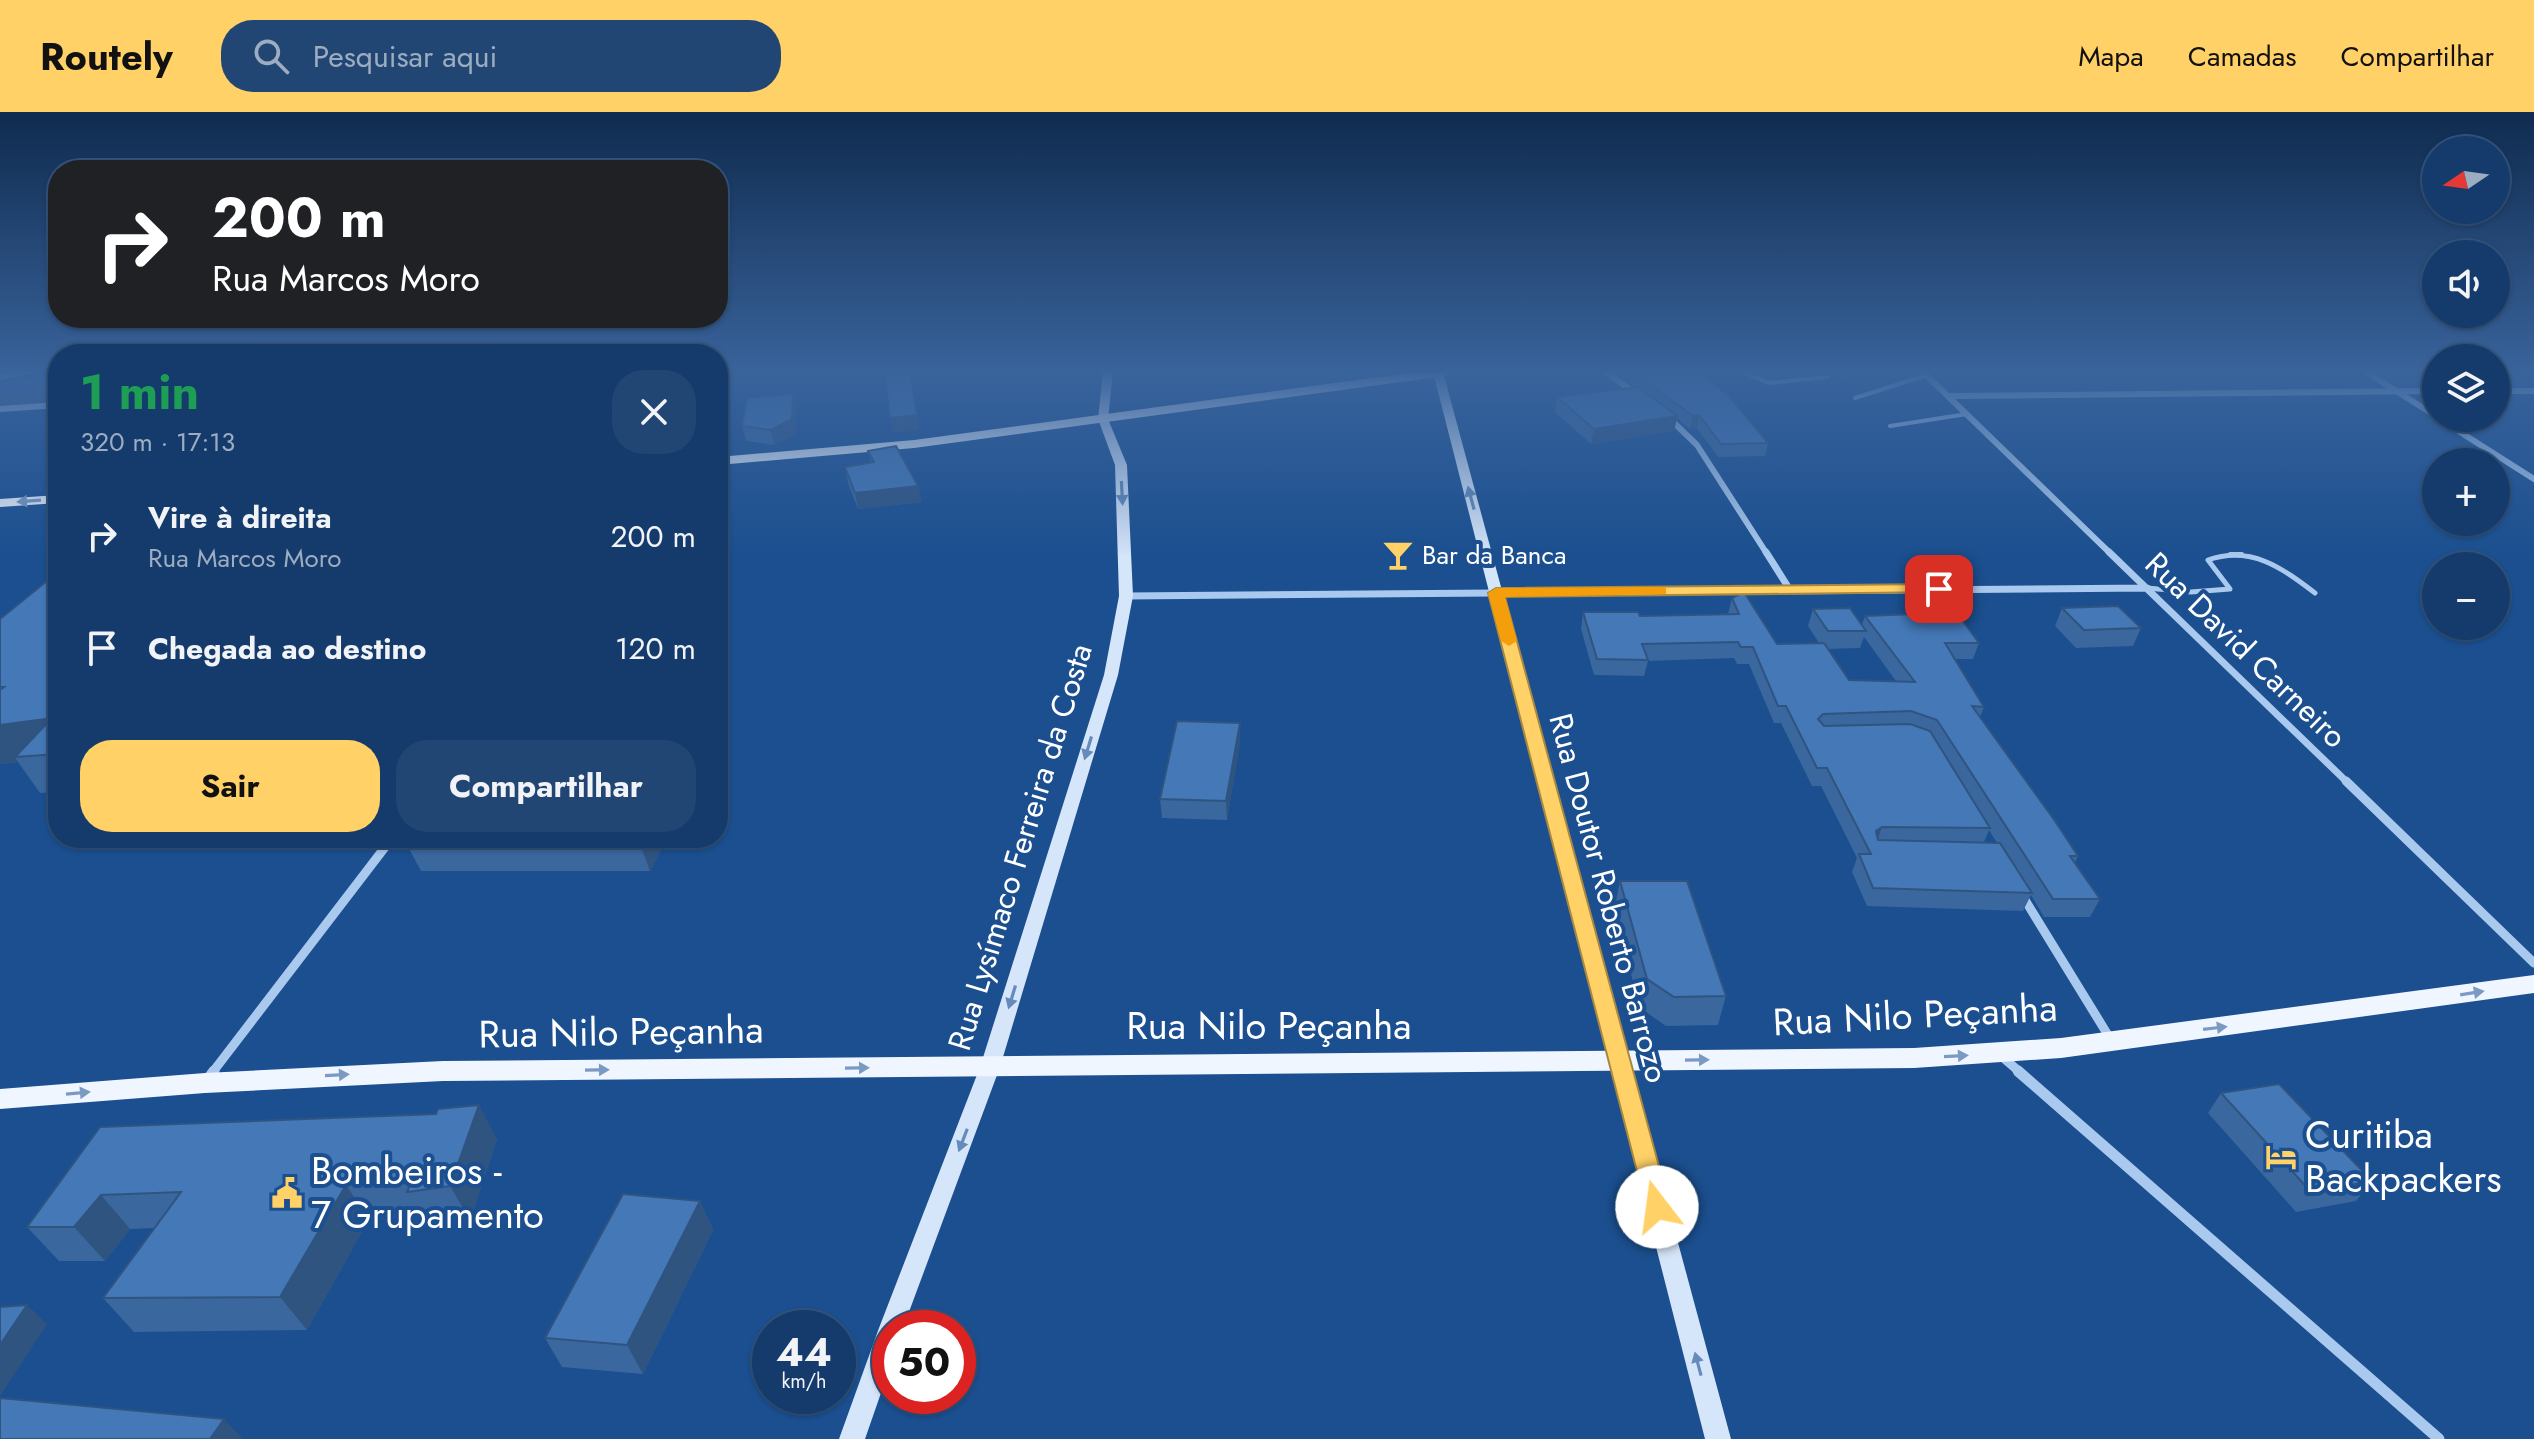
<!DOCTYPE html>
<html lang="pt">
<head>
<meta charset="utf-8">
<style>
	:root { --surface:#143b6b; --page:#214673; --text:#f1f3f6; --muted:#9dadc1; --line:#33557e; --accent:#ffd166 }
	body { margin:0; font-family:Jost,sans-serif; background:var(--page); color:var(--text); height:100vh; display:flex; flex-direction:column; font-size:30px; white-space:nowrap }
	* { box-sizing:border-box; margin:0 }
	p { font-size:26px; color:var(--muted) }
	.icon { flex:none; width:44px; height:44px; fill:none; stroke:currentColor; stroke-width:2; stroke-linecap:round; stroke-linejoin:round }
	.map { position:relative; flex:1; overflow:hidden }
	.sheet { position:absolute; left:48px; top:232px; width:680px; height:504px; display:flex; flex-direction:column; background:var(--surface); border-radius:32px; box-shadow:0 2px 6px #0004,0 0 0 2px var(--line) }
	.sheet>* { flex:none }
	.banner { position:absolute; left:48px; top:48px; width:680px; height:168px; border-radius:32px; box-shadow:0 2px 6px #0004,0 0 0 2px var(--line); background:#202124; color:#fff; overflow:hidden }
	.needle { width:52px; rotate:257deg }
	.fabs { position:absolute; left:2422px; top:24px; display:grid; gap:16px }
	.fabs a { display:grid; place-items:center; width:88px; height:88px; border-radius:50%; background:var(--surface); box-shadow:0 2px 6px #0004,0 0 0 2px var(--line); font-size:40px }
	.speed { position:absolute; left:752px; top:1198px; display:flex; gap:16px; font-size:40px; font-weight:700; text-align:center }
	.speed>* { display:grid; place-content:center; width:104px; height:104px; border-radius:50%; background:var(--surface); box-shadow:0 2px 6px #0004,0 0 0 2px var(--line); line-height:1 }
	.speed small { font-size:20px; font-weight:400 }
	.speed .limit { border:12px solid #d22; background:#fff; color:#111 }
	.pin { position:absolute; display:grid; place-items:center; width:68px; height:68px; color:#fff; margin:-34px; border-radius:16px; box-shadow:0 4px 12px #0006 }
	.me { position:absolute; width:88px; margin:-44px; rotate:345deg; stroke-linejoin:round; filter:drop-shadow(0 0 6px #0008) }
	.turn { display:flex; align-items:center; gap:28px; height:168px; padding:0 32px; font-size:36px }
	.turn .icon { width:104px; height:104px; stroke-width:2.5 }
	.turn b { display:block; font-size:56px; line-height:68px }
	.round { display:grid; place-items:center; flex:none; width:84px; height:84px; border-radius:32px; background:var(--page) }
	.head { display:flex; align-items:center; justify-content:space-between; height:136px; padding:0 32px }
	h1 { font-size:48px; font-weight:700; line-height:60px; color:#1e9e55 }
	.action { display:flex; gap:16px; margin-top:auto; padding:16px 32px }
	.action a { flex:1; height:92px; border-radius:32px; background:var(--accent); color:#111; font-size:32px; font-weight:700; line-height:92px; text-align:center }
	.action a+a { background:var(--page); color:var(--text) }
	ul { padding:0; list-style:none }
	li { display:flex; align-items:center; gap:24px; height:112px; padding:0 32px }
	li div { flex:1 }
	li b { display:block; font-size:30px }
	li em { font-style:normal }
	header { display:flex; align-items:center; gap:48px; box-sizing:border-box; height:112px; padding:0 40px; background:var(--accent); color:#111 }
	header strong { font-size:38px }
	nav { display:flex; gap:44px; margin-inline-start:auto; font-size:28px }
	.search { width:560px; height:72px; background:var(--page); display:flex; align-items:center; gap:20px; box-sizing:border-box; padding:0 28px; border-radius:32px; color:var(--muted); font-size:30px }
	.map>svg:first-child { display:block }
	.green { fill:#2e69ad }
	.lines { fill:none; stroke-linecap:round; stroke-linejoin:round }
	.river { fill:#3c6290; fill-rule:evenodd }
	.service-far1 { stroke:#a9c9ee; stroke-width:4 }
	.service { stroke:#a9c9ee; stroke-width:5 }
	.minor-far3 { stroke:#a9c9ee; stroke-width:6 }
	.minor-far2 { stroke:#a9c9ee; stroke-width:7 }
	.minor-far1 { stroke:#a9c9ee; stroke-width:9 }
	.minor { stroke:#a9c9ee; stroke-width:11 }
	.tertiary { fill:#a9c9ee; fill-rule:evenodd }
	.secondary { fill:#d6e6fa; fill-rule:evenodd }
	.primary { fill:#f0f6ff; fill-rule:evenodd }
	.wall { fill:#3a679d; fill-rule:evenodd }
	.shaded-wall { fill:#305480 }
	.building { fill:#4478b7; stroke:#305480; stroke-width:2 }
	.oneway { fill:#668bba }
	.oneway2 { fill:#7b9ac1 }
	.route { fill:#ffd166; stroke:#a68842; stroke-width:2 }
	.slow { fill:#f59e0b }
	.labels { text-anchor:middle; stroke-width:8; stroke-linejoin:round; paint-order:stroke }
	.far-poi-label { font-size:26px; fill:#fff; stroke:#1b4f8f; text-anchor:start }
	.street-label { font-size:32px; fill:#fff; stroke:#1b4f8f }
	.near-street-label { font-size:38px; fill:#fff; stroke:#1b4f8f }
	.near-poi-label { font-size:38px; fill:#fff; stroke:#1b4f8f; text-anchor:start }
</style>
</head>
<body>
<header>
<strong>Routely</strong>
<div class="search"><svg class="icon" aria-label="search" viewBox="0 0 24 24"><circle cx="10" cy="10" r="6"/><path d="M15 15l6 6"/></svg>Pesquisar aqui</div>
<nav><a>Mapa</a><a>Camadas</a><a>Compartilhar</a></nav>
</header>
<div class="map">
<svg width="2534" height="1327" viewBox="0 0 2534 1327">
	<rect width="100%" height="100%" fill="#1b4f8f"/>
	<path class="green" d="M58,262v28l-58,4v-23z"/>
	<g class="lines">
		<path class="river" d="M58,271v20l-58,2v-18z"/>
		<path class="service-far1" d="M1742,260l27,11 59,-6
			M1855,286l72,-23
			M1890,314l77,-12
			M2230,442h12"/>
		<path class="service" d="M2147,476l44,4 39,-3 -22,-29c43,-15 74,8 107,33"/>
		<path class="minor-far3" d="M1606,260l29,21
			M1923,260l188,182
			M2366,260l70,44
			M2496,279h38
			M1949,284l487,-5
			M0,297l58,-4
			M1668,305l29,28 70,109
			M2438,306l96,61"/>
		<path class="minor-far2" d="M1766,440l24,38
			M2109,440l239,231
			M1126,484l1021,-8"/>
		<path class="minor-far1" d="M2346,669l188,182
			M2022,783l89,145
			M2000,943l21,18
			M212,961l180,-235"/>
		<path class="minor" d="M2018,959l421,368
			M208,967l6,-8"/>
		<path class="tertiary" d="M16,260h23l-39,8v-6z"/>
		<path class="secondary" d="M1103,260h10l-5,47 19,46 6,131 -15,79 -118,392 -97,261h-13v39l-25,72h-26l40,-111 101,-261 124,-392 15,-79 -4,-131 -17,-46z
			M1433,260h10l288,1067h-26z"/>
		<path class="primary" d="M1416,260h35l-6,4 -531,72 -196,17v-8l196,-17z
			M58,383v8l-58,4v-8z
			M2534,863v18l-473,65 -147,10 -1471,13 -238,12 -205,16v-20l205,-16 238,-12 1471,-13 147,-10z"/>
	</g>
	<path class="wall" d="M1615,260h84l69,71 -3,13 -47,1 -21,-29 -7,1 -13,-11 -3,13 -83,13 -36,-32 2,-15 79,-10z
		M1836,260h49l-2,5 -35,3z
		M796,297l-1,25 -21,11 -28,-4 -4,-15z
		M868,339l50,35 3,16 -63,7 -10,-26 -3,-16 26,-4z
		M58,460v220l-18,1 -22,-31 -18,2v-145z
		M1732,486l45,46 42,-1 -11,-17 5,-17 49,16 3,-9 44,-2 1,-5 69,34 -6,16h-18l29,48 -4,10 98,139 -3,7 25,36 -10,18h-46l-13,-22 -8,16 -156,-5 -15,-34 5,-14 -36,-72h-9l-31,-63h-7l-25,-59h-12l-3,-6 -86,3 -4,15 -50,-1 -13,-46 2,-17 57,4 88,-2zM1864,525l32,44 -47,-1 -21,-31 32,-1zM1989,718l8,13 -13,-1z
		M2062,496l79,20 -8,18 -57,2 -21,-22z
		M1240,611v19l-13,78 -65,-2 -2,-19z
		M410,726h257l-17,33h-229l-15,-28z
		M1620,769l106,115 -8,29 -52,1 -26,-18 -26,-98z
		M2221,981l151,88 -16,20 -60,11 -88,-99z
		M100,1015l397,12 -27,81 -41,6 -5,-9 -55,2 -62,111 -173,2 -31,-34 52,-70 -25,1 -25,32h-46l-32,-34z
		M700,1089l13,29 -70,144 -81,-7 -17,-29z"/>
	<path class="shaded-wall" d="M1850,260h35l-2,5 -35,3z
		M793,282l3,15 -1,25 -21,11 -3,-15z
		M917,303l2,15 -26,3 -3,-15z
		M1699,303l-2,13 -7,1 3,-13z
		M1677,304l-3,15 -83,13 3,-15z
		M918,374l3,16 -63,7 -3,-16z
		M52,606l-37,39 3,5 -18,2v-39z
		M1240,611v19l-13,78 -1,-19z
		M1882,715l-6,17v-13z
		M642,726h25l-17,33 -11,-29z
		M479,993l18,34 -27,81 -20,-34z
		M346,1073l23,34 -62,111 -27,-33z
		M101,1083l29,34 -25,32 -31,-34z
		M700,1089l13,29 -70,144 -16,-29z
		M27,1193l20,19 -47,72v-51z
		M224,1307l19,20h-33z"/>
	<path class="building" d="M1634,260h65l30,24 39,47 -47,1 -22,-29 -6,1z
		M910,261l7,42 -27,3 -5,-43z
		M1638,275l39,29 -83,13 -37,-32z
		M793,282l-1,25 -21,11 -29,-4 5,-28z
		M896,334l22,40 -63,7 -10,-26 29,-5 -6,-11z
		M58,460v182l-43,3 37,-39 -52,7v-35l4,-3h-4v-68z
		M1744,480l33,52 47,-1 25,37 66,2 -50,-66 49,-2 -4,-5h44l25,34h-34l39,64 -12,-1 83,115 23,35h-8l30,43h-47l-116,-179 -26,-9 -88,3 -5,5 6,7 86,-2 20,7 60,97 -108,-1 -6,4 2,9 122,3 32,50 -159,-5 -14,-34h12l-44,-86h-10l-31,-62h-8l-25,-59h-12l-3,-5 -96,2 6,16 -51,-1 -14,-47h55l2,4 99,-2 -7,-16z
		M2118,494l23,22 -57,2 -22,-22z
		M1850,496l16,23h-38l-15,-22z
		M1177,609l63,2 -14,78 -66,-2z
		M410,726h232l-3,4 -233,1z
		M1620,769h67l39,115 -52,1 -27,-18z
		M2279,972l93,97 -61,11 -90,-99z
		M479,993l-29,81 -43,6 4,-9 -65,2 -66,112 -177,1 78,-106 -80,3 -27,32h-47l73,-100 336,-13 2,-5z
		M623,1082l77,7 -73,144 -82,-7z
		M27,1193l-27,40v-38z
		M0,1286l224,21 -14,20h-210z"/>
	<defs><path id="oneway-solid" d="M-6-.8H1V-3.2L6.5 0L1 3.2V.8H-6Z" transform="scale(2)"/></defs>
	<g class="oneway">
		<use href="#oneway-solid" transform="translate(1122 381) rotate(87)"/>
		<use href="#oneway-solid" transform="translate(1471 386) rotate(-105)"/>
		<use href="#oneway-solid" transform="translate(1088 636) rotate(107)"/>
		<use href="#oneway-solid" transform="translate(1012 885) rotate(107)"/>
		<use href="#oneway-solid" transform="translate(963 1028) rotate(111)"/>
		<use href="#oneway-solid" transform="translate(1698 1252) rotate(-105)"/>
	</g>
	<g class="oneway2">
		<use href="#oneway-solid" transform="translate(29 389) rotate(176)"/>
		<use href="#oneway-solid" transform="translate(2472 881) rotate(-9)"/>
		<use href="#oneway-solid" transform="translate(2215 916) rotate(-7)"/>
		<use href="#oneway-solid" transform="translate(1956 944) rotate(-3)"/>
		<use href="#oneway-solid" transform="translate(1697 948) rotate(-1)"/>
		<use href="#oneway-solid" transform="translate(857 956) rotate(-1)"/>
		<use href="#oneway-solid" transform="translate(597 958) rotate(-1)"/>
		<use href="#oneway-solid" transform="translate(337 963) rotate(-3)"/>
		<use href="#oneway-solid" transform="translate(78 981) rotate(-5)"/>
	</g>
	<linearGradient id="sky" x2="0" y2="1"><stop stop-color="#0f2b4f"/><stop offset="0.58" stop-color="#39639b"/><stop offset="1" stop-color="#39639b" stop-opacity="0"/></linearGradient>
	<rect width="2534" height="446" fill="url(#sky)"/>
	<path class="route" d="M1939,472l8,5 -2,3 -440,5 165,610 -4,7 -9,4 -9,-4 -160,-621 8,-5z"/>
	<path class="slow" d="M1661,475l5,1v6l-161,3 12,44 -8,5 -8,-5 -13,-48 8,-5z"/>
	<defs>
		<symbol id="bar-bare" viewBox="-9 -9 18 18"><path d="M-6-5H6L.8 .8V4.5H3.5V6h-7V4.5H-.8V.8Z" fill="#ffd166" stroke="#1b4f8f" stroke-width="2.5" paint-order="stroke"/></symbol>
		<symbol id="hotel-bare" viewBox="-9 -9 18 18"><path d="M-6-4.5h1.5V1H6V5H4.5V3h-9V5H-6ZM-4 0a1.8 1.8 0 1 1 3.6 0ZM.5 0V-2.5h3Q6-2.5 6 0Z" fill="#ffd166" stroke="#1b4f8f" stroke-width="2.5" paint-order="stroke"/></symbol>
		<symbol id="civic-bare" viewBox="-9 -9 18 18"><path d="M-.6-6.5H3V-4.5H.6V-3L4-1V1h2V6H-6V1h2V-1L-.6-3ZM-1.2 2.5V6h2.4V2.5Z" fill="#ffd166" stroke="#1b4f8f" stroke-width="2.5" paint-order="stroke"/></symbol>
	</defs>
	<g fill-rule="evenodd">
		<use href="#bar-bare" x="1376" y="421" width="44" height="44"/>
		<use href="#hotel-bare" x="2259" y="1023" width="44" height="44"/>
		<use href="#civic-bare" x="265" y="1059" width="44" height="44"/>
	</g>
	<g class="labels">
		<g class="far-poi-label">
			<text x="1422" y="452">Bar da Banca</text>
		</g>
		<g class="street-label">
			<text transform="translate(2246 538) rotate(44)" y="11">Rua David Carneiro</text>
			<text transform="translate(1020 735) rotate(-73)" y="11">Rua Lysímaco Ferreira da Costa</text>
			<text transform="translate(1609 786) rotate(75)" y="11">Rua Doutor Roberto Barrozo</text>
		</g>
		<g class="near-street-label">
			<text transform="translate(1915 903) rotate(-3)" y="13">Rua Nilo Peçanha</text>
			<text x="1269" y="927">Rua Nilo Peçanha</text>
			<text transform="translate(621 920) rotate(-1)" y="13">Rua Nilo Peçanha</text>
		</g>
		<g class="near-poi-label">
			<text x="2305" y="1036">Curitiba<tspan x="2305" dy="44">Backpackers</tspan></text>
			<text x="311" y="1072">Bombeiros -<tspan x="311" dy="44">7 Grupamento</tspan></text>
		</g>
	</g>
</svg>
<div class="fabs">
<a><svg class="needle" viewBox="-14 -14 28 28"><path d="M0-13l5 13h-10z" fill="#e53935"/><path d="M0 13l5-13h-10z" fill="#9dadc1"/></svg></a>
<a><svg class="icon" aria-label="sound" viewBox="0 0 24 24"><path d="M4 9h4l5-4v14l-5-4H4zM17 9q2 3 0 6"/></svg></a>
<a><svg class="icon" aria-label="layers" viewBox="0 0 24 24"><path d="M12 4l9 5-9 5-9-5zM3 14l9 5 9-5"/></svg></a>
<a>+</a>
<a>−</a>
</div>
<div class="speed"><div>44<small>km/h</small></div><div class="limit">50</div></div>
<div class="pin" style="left:1939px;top:477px;background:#d93025"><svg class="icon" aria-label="arrive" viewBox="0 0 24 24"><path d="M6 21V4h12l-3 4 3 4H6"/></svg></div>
<svg class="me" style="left:1657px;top:1095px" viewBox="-20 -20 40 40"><circle r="19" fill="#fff"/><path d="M0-13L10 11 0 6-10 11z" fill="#ffd166"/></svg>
<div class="banner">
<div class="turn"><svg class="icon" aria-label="right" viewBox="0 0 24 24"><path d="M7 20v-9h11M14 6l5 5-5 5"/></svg><div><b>200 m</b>Rua Marcos Moro</div></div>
</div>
<section class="sheet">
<div class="head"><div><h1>1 min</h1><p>320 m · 17:13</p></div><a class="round"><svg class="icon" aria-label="close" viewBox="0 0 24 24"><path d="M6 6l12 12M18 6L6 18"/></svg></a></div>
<ul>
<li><svg class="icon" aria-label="right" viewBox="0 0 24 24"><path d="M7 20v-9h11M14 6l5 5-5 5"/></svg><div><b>Vire à direita</b><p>Rua Marcos Moro</p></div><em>200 m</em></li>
<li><svg class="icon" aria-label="arrive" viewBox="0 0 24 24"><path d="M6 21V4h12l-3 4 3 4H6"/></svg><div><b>Chegada ao destino</b></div><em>120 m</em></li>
</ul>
<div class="action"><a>Sair</a><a>Compartilhar</a></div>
</section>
</div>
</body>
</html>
